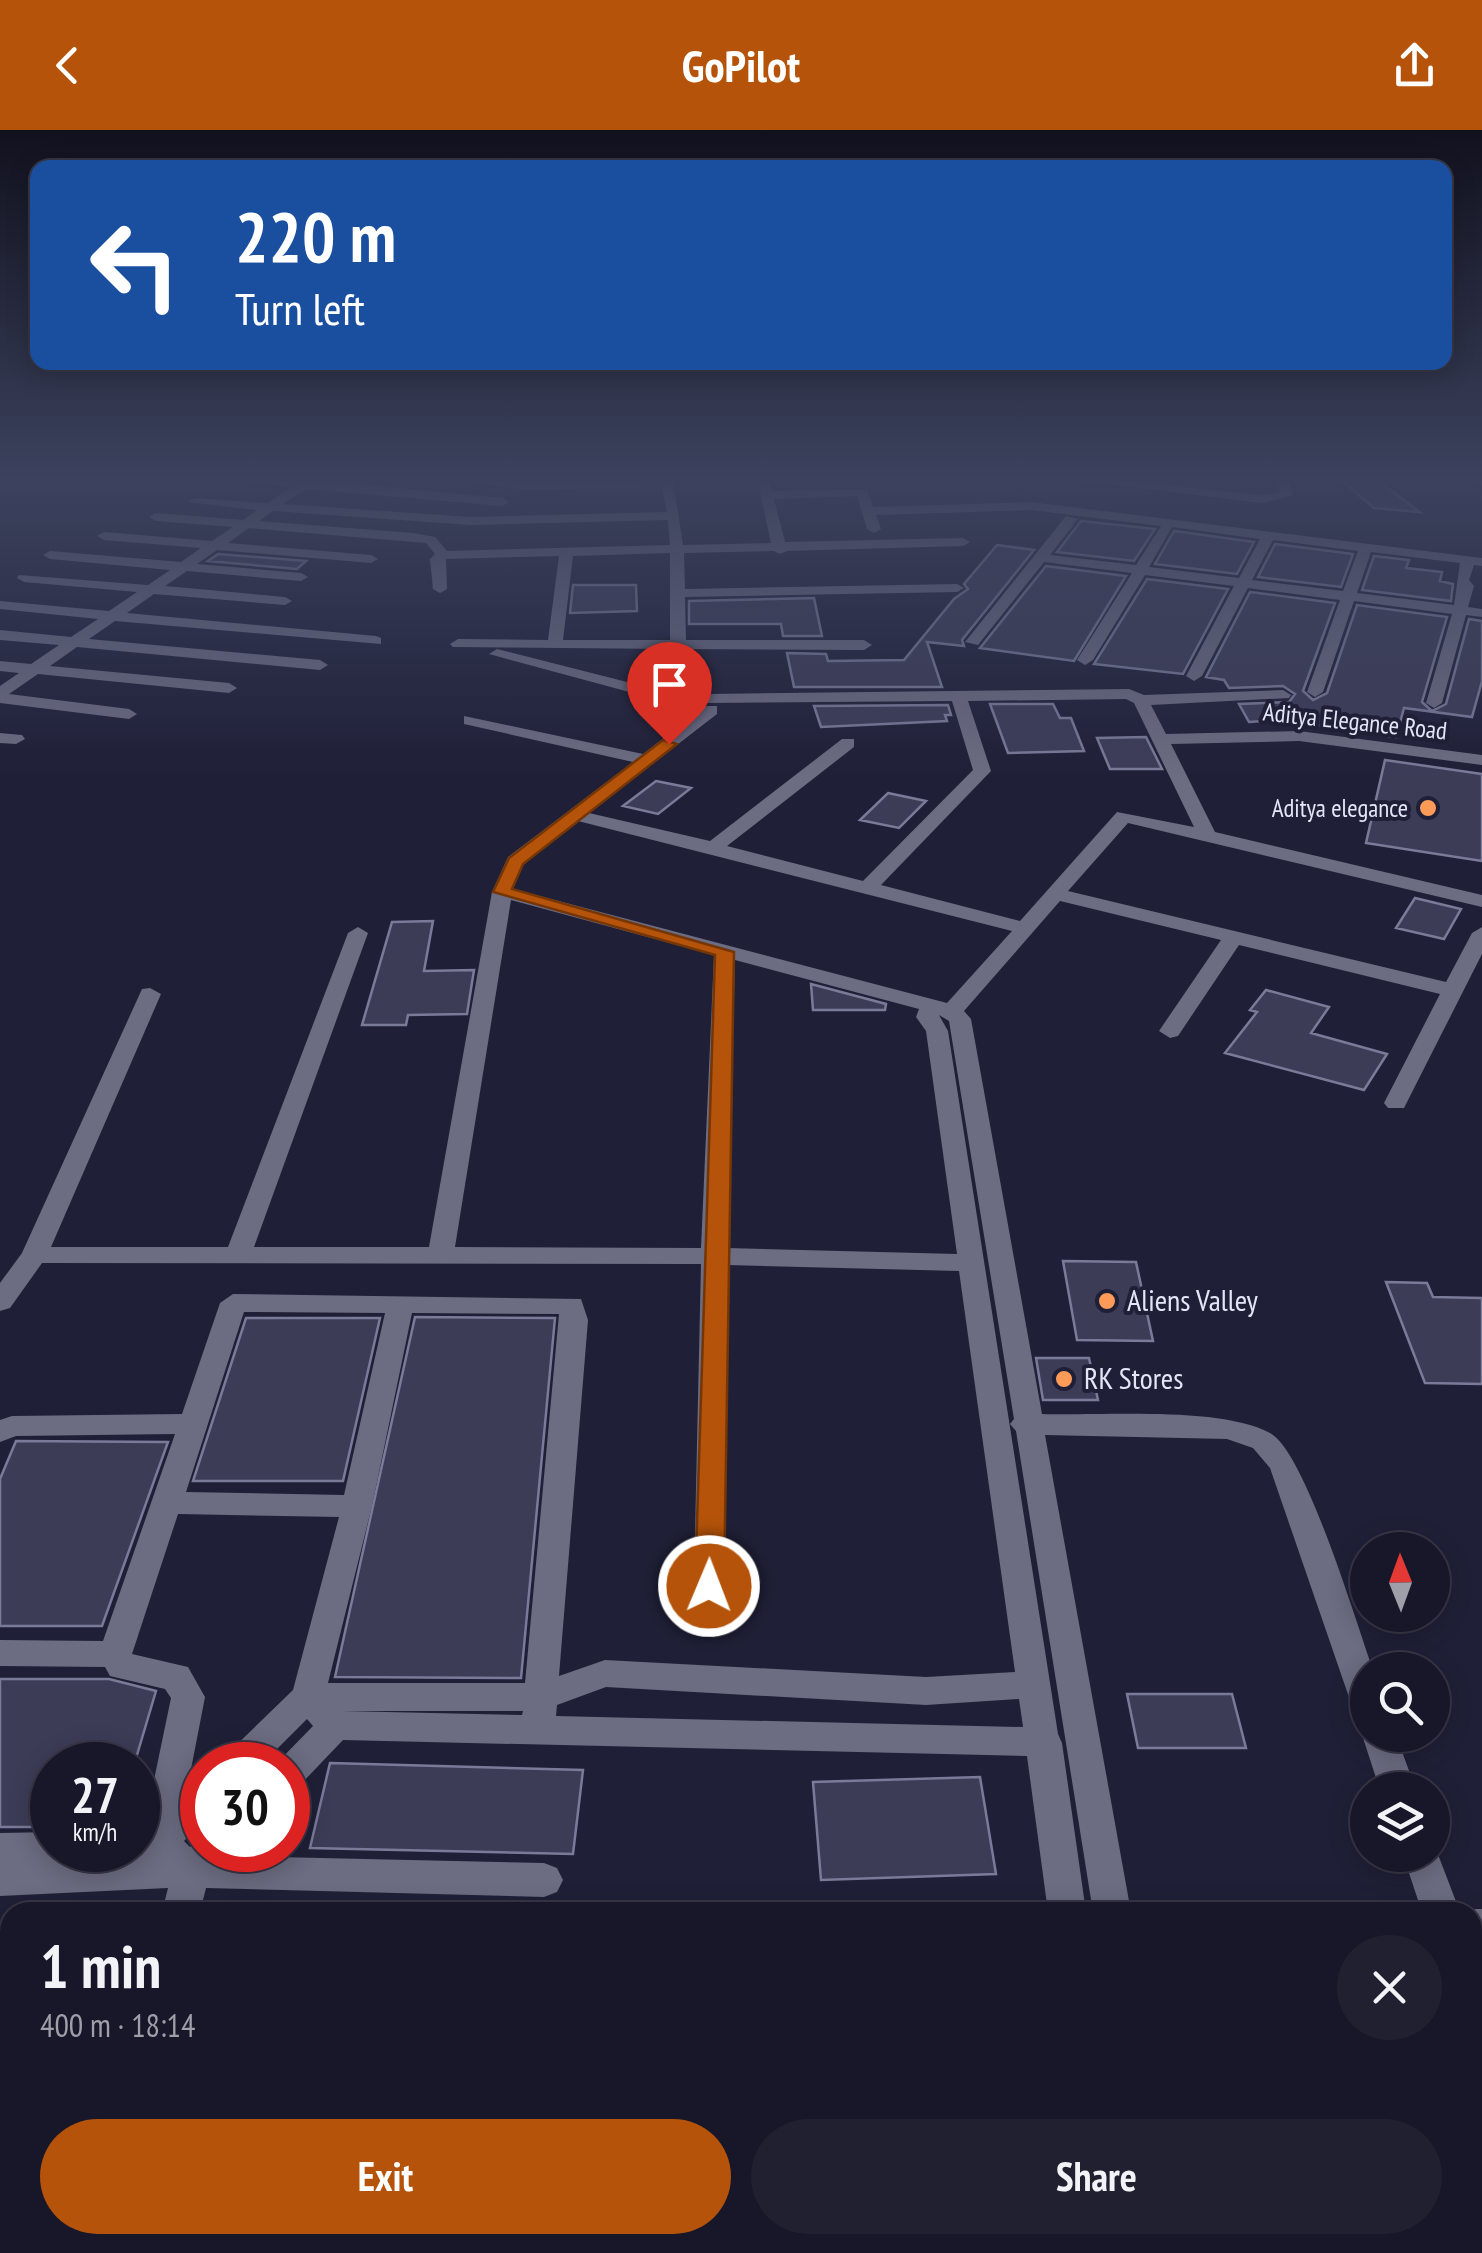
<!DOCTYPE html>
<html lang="en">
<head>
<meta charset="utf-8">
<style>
	:root { --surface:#171729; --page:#202031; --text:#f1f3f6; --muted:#9e9fa8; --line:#363646; --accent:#b45309 }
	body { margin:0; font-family:"PT Sans Narrow",sans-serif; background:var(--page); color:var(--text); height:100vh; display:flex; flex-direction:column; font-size:38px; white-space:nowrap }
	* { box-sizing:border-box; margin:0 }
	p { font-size:32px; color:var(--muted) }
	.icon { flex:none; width:55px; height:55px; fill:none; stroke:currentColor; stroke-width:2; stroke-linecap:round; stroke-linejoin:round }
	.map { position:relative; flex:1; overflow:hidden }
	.details { position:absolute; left:0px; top:1772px; width:1482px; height:352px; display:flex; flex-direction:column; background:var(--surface); border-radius:30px 30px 0 0; box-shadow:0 5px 25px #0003,0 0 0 2px var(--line) }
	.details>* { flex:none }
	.hud { position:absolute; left:30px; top:30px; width:1422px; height:210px; border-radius:20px; box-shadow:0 5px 25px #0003,0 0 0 2px var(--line); background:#1a4fa0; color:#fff; overflow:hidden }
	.needle { width:65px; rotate:359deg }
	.tools { position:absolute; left:1350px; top:1402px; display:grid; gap:20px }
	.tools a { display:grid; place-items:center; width:100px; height:100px; border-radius:50%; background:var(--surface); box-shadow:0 5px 25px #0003,0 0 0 2px var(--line); font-size:50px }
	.speed { position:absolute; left:30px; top:1612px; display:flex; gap:20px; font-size:50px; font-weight:700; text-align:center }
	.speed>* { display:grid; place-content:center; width:130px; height:130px; border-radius:50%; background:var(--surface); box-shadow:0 5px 25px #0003,0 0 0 2px var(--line); line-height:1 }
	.speed small { font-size:25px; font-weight:400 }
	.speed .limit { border:15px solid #d22; background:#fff; color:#111 }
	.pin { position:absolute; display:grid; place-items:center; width:85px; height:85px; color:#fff; margin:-102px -42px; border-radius:50% 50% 50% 0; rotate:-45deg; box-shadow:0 0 10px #0007 }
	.pin .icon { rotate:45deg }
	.me { position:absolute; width:110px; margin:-55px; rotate:1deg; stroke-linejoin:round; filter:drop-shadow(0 0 8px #0008) }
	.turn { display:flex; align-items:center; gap:35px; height:210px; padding:0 40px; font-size:45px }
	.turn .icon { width:130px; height:130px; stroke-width:2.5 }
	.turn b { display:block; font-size:70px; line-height:85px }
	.round { display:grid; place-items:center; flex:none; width:105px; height:105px; border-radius:52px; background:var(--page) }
	.head { display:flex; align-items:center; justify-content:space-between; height:170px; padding:0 40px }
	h1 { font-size:60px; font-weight:700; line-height:75px }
	.button { display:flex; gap:20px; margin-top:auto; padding:20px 40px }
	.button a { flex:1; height:115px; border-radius:60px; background:var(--accent); color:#fff; font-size:40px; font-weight:700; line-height:115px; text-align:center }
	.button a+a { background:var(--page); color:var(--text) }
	header { display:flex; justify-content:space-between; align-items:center; height:130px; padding:0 40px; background:var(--accent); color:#fff; font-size:45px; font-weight:700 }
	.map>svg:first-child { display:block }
	.building { fill:#3c3c57; stroke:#7a7b99; stroke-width:2.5 }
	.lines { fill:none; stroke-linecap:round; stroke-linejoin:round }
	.minor { fill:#6c6c82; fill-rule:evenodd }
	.route { fill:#b45309; stroke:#753606; stroke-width:2.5 }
	.poi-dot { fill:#fe9b59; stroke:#1f1f37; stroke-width:4 }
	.labels { text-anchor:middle; stroke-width:8; stroke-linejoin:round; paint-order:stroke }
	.far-street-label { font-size:25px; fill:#e4e5f6; stroke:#1f1f37 }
	.far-poi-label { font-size:25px; fill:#e4e5f6; stroke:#1f1f37; text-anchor:end }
	.poi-label { font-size:30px; fill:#e4e5f6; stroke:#1f1f37; text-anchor:start }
</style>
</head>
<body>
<header><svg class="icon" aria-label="back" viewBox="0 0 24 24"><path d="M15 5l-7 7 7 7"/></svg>GoPilot<svg class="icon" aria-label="share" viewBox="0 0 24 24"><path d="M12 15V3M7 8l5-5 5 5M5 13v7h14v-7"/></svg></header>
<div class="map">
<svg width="1482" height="2123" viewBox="0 0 1482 2123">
	<rect width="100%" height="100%" fill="#1f1f37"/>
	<path class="building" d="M1341,350h36l43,32 -46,-4z
		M1081,391l74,8 -21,32 -77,-9z
		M1174,401l8,1 72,10 -17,32 -82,-10z
		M1275,414l78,10 -12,33 -83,-10z
		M997,415l37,5 -72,90 2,6 -37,-4 15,45h-148l-7,-34 39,1 2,7 76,-1 50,-61 14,-10 -4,-5z
		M218,424l88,7 -9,8 -89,-8z
		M1374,426l35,4 -3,8 36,4 -2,9 13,3 -2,17 -89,-11z
		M1046,436l80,10 -52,85 -94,-13z
		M1147,449l81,10 -45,85 -89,-10z
		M573,455h63l1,26 -67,2z
		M1250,462l85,11 -32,88 10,9 14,-7 30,-88 90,12 -25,85 10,9 14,-7 23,-85 13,2v60l-10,36 -68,-9 -8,29 -117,-17 -30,2 -10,-18 50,-2 6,-8 -12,-8 -54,2 -5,-8 -18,-3z
		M814,468l8,38h-39l-2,-12h-92v-23z
		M990,574h63l7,14h11l13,33 -76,2z
		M948,575l3,10h-6l2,6 -126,6 -7,-21z
		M1146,607l16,32h-52l-13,-31z
		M1385,630l97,14v87l-116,-18z
		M656,651l35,7 -33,26 -35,-8z
		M888,663l38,8 -27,27 -39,-8z
		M1415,768l46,11 -17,30 -48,-11z
		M433,791l-9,50 50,-1 -7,44 -59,1 -2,10h-44l30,-103z
		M811,854l75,20 -1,6h-72z
		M1266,860l63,17 -18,26 76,21 -23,36 -139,-37 32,-41 -7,-2z
		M1063,1131l73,1 17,79 -76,-1z
		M1386,1152l41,1 6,14 49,1v86l-57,-1z
		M415,1187l140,1 -34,360 -186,-1z
		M246,1188h134l-37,163h-150z
		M1036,1228h53l9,42h-55z
		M16,1311l152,1 -66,184h-102v-147z
		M0,1549h109l47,12 -22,74h-82v62h-52z
		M1127,1564h105l14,54h-108z
		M330,1633l253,7 -10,84 -263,-6z
		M980,1647l16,97 -175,6 -8,-98z"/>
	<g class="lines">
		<path class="minor" d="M246,350h70l187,18 6,4 -6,4 -197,-17 -23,15 188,13 196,-5 -5,-25 -137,3 -62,-10h210l10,65 88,-2 -13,-61 11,-2 3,11 95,-2 6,18 158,-5 451,56v8l-8,-1 -5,15 5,6 -6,21 14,2v8l-16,-2 -24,88 -8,5 -8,-5 26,-89 -98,-13 -31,91 -8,5 -8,-5 33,-92 -92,-12 -46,88 -8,5 -8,-5 48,-90 -89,-11 -52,85 -8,5 -8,-5 55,-87 -88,-11 -66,83 -13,-3 101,-126 12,3 -28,36 86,10 25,-39 -130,-16 -155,5 5,14 -7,4 -7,-4 -10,-33 -83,3 11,43 178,-4 7,4 -7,4 -176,5 -7,3 -6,-3 -90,2 1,36 272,-5 7,4 -7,4 -272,5 1,43h178l8,5 -8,5 -178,-1 2,38 21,7 420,-5 15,6 139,-5 8,5 -2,3 -138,7 15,29 133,-3 183,24v10l-183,-24 -128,3 44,88 267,63v12l-354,-84 -60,68 378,91 26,-49 10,-6v27l-78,154h-16l-4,-5 56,-109 -201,-49 -61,91 -8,2 -11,-7 62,-91 -161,-39 -96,110 7,8 71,395c60,2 178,-8 228,19 35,18 87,192 103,237h-5v47l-12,-4 -5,-10 -81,-235 -17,-20 -26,-9 -182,-4 86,477h-38l-77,-481 -6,-7 4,-5 -65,-398 -10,-6 9,16 110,703 4,9 24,169h-38l-21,-156 -684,-16 -43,45 -12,4v-24h-13l38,-39 -6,-7 -46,46h-41l6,-10 67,-65 46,-173 -161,-3 -46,140 56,13 17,30 -18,93 15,-6v38l-18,19 6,6 12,-10v13h28l-2,6 316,7 13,5 6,12 -6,12 -13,5 -338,-9 -6,24h-38l6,-24 -168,8v-63l52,-1v18h17l-6,10 65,-3 -6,-7h16v-21l6,-1 27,-130 -6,-9 -55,-13 -5,-9 -105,-1v-26l103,1 72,-207 -159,2 -16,6v-22l12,-4 170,-2 38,-111 13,-9 348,5 7,21 -29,356 46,-16 321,17 89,-5 -56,-401 -232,-6 -2,358 -4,9 -12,4 -12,-4 -4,-9 8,-359 -659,-1 -32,45 -10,3v-28l22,-30 120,-264 8,-1 11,6 -110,253h177l120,-314 10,-6 10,6 -114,314h175l63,-355 16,-35 125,-95 -169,-38v-8l179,38 62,-48h12v8l-128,99 121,28 132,-102h12v8l-127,99 136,35 110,-111 -21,-69 -249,2 -1,5 -6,2 -207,-56 8,-5 193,49 -18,-8 -2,-41 -217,-2 -3,-3 8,-5 90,1 11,-84 -113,3 1,30 -7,4 -7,-4 -3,-30 5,-5 -9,-11 -177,-15 -21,15 143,12 7,4 -7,4 -154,-13 -20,14 104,9 7,4 -7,4 -114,-10 -22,15 120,11 7,4 -7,4 -131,-11 -27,19 249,23 5,2v6l-266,-23 -26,18 231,21 8,5 -8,5 -243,-23 -27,19 179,17 8,5 -8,5 -191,-19 -29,20 120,15 8,5 -8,5 -129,-16v-17l19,-13 -19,-2v-10l31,3 28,-19 -59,-5v-10l71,7 27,-18 -98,-10v-8l109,10 28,-19 -113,-10 -7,-4 2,-3 129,10 22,-15 -120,-11 -7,-4 7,-4 131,11 20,-14 -97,-8 -7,-4 7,-4 108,9 21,-14 -77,-6 -7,-4 7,-4 87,7 14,-10 -69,-8 6,-4 74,5 23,-16zM273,381l198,14 197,-5 2,25 -223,6 -12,-14 -22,-4 -154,-12zM1172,397l88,12 -21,39 -90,-11zM1273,410l85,11 -15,40 -91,-11zM1371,422l89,11 -6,42 -97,-12zM670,423v87h-107l10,-84zM1126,569l8,4 60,124 -77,-15 -97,109 -139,-36 110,-114 -23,-70zM578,691l434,110 -65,72 -434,-114 10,-25zM511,770l203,55 -13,293 -246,-1zM735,830l184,49 -3,8 10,14 31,223 -230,-6zM244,1182l141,1 -41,182 -158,-3zM412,1183l147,1 -34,369h-197l44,-177zM606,1557l320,18 93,-6 4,28 -467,-11 1,-11zM342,1581h181l-1,4z
			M1076,350h45l141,15 18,-3 -3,-12h12l4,15 -31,8z
			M1472,350h10v6z
			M0,603l22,2 3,4 -9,5 -16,-1z
			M1368,1595v10h28l20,55h-36l-18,-55z
			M1434,1714l26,68h-38l-19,-57h29z
			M1472,1779h10v34h-10v-31h-10z
			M78,2115h44l-2,8h-44z
			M649,2115h44v8h-44z
			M1089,2115h44l1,8h-44z
			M1143,2115h44l1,8h-44z"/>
	</g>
	<linearGradient id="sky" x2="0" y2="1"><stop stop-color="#11111e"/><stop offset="0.54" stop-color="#3c425e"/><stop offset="1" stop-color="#3c425e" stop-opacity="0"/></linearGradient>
	<rect width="1482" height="648" fill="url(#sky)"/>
	<path class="route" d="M663,610l14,4 -154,120 -11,25 222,63 -10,634 -4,8h-21l-4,-8 20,-631 -222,-63 16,-34z"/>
	<g class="poi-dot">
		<circle cx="1428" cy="678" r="10"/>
		<circle cx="1107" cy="1171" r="10"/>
		<circle cx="1064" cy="1249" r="10"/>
	</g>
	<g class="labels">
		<g class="far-street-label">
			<text transform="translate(1355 591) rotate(6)" y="9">Aditya Elegance Road</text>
		</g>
		<g class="far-poi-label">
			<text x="1408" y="687">Aditya elegance</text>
		</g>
		<g class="poi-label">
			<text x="1127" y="1181">Aliens Valley</text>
			<text x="1084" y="1259">RK Stores</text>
		</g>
	</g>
</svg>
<div class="tools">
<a><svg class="needle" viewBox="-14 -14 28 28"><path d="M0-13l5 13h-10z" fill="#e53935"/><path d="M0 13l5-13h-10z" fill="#9e9fa8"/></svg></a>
<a><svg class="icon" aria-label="search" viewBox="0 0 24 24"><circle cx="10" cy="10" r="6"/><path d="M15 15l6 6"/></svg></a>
<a><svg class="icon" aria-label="layers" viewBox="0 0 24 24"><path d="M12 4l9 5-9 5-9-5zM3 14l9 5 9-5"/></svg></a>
</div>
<div class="speed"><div>27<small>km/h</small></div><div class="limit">30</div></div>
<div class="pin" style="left:669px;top:614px;background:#d93025"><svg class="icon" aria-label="arrive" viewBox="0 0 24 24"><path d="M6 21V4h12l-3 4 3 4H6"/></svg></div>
<svg class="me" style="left:709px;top:1456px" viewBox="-20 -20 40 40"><circle r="17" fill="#b45309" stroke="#fff" stroke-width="3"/><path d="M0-11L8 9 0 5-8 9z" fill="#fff"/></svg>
<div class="hud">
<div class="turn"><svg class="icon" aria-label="left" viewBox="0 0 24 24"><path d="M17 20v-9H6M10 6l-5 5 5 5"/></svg><div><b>220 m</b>Turn left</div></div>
</div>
<section class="details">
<div class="head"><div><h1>1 min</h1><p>400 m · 18:14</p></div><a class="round"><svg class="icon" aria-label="close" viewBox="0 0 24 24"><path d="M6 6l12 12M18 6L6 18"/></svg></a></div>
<div class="button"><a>Exit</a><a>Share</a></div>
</section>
</div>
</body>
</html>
